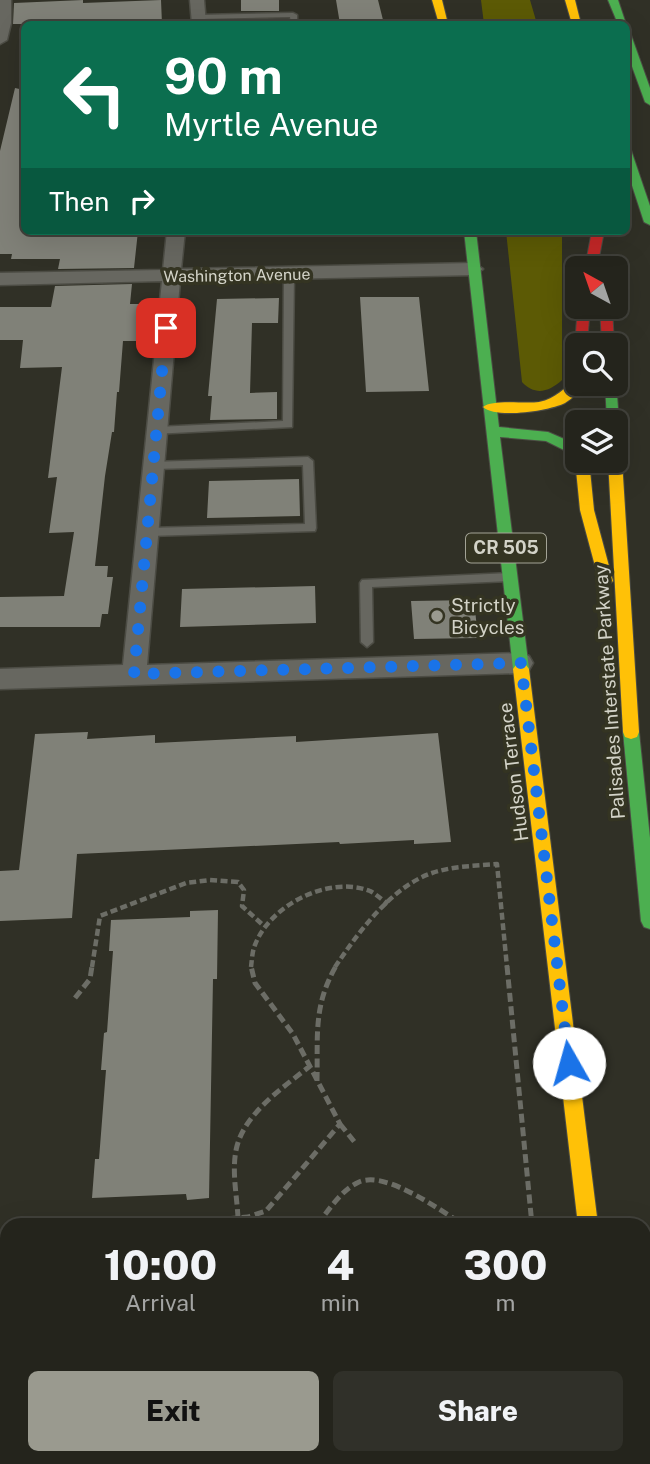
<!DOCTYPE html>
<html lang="en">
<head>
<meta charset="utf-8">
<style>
	:root { --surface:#24241c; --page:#303029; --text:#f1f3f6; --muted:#a3a4a3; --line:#41413b; --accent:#9a9a8f }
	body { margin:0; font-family:"Public Sans",sans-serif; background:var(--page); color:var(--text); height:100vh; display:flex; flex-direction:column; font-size:26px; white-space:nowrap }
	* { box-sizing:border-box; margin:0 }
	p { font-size:23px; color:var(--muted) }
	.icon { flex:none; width:38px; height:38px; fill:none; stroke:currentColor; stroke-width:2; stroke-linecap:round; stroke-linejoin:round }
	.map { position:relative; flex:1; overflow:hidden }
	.sheet { position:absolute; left:0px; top:1218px; width:651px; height:247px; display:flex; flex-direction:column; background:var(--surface); border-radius:21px 21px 0 0; box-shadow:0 7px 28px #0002,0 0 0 2px var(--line) }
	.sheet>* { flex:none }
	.banner { position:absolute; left:21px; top:21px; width:609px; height:214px; border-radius:10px; box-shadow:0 7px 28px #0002,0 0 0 2px var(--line); background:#0b6e4f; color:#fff; overflow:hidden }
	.needle { width:46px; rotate:320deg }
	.fabs { position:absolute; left:565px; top:256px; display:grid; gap:14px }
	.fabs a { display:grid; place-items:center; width:63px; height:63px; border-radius:10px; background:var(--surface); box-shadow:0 7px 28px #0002,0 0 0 2px var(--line); font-size:35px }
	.pin { position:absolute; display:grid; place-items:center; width:60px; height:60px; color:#fff; margin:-30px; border-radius:14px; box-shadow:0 4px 10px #0006 }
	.me { position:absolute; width:77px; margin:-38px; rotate:353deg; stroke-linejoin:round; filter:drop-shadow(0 0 5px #0008) }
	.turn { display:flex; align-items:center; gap:24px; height:147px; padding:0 28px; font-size:32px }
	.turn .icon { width:91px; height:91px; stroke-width:2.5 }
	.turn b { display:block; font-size:49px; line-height:60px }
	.then { display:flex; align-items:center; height:66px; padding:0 28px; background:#0003; gap:14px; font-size:26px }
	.eta { display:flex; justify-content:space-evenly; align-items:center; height:119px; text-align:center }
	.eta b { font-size:42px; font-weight:800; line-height:49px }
	.cta { display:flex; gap:14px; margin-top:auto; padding:14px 28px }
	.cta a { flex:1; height:80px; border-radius:10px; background:var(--accent); color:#111; font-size:28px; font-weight:800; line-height:80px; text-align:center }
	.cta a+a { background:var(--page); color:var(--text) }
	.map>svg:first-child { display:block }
	.forest { fill:#5c5a05 }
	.building { fill:#808178 }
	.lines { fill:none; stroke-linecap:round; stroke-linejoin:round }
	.lane-casing { stroke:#4c4c44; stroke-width:3 }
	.street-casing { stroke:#4c4c44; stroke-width:3 }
	.fast-casing { stroke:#4c4c44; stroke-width:2 }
	.slow-casing { stroke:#4c4c44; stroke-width:2 }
	.jam-casing { stroke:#4c4c44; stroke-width:2 }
	.path-far1 { stroke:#6c6d66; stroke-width:4.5; stroke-dasharray:7 3.5; stroke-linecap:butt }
	.path { stroke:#6c6d66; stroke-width:5; stroke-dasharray:9 4.5; stroke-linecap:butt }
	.lane { fill:#676760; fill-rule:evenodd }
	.street { fill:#676760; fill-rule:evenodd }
	.fast { fill:#4caf50; fill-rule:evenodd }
	.slow { fill:#ffc107; fill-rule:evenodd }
	.jam { fill:#c62828; fill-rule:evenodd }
	.route { stroke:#1a73e8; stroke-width:12; stroke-dasharray:0 21.6 }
	.poi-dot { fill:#9a9a8f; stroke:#343422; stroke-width:2.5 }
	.labels { text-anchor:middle; stroke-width:7; stroke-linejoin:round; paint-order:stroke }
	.far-street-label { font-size:16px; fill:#d3d3c8; stroke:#343422 }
	.shield { fill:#343422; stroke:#a3a396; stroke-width:2 }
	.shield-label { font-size:18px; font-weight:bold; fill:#d3d3c8 }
	.poi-label { font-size:19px; fill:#d3d3c8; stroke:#343422; text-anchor:start }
	.street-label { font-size:19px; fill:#d3d3c8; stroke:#343422 }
</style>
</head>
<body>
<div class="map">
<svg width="650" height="1464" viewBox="0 0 650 1464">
	<rect width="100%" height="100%" fill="#303026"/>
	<path class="forest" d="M481,0h49l7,24h-53z
		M506,231h56v149c-13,12 -27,16 -40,2z"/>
	<path class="building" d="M83,0v3l78,-3 1,24h-149l1,-21z
		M241,0h38v11h-38z
		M336,0h42l6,24h-44z
		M15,88l9,2v141h114l-4,37 -76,1 2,-10h-49l1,-5h-12v-103z
		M132,284l-2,20h13l-6,37h-14l-4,51h-2l-3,40h-2l-7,44 -10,90h13l-1,11h6l-5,37h-6l-2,13h-100v-30l64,-1 10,-64 -25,1 8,-56 -9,1 14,-111 -42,1 3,-28h-23v-33h51l4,-21z
		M360,297h59l10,94 -63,1z
		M279,298l-1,25h-26l-2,70 27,-1v27l-67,1 2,-24h-4l9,-97z
		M299,479l1,37 -93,2 2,-37z
		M315,586l1,37 -136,4 2,-38z
		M474,600l4,38 -64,1 -3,-38z
		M88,732l-1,7 68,-4v8l141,-7v6l142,-9 13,109 -37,2v-4l-74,4 -1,-2 -262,12 -5,64 -72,3v-50l19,-1 16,-136z
		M218,910l-1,69h-4l-4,219 -22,2 -1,-6 -94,4 3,-39h4l7,-89h-5l3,-37 3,-1 6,-81h-4l2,-31 79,-3v-6z"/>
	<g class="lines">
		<defs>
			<path id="lane" d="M293,13l4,2v9h-6l-1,-7 -90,2 -4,-2 4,-2z
				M289,271l5,3 -2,153 -139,7v-6l4,-1 126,-6 1,-147z
				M308,457l5,4 3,67 -1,3 -167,5 -5,-4 5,-4 157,-4 -2,-59 -149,4 -5,-4 1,-3z
				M510,573l6,4 -6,4 -138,6 1,55 -6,5 -6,-5 -1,-59 2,-3z"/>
			<path id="street" d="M0,0h11v23l-4,17 -7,4z
				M190,0h14l2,24h-14z
				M167,231h18l-4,38 293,-6 9,6 -9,6 -294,6 -33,384 374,-12 8,3 4,7 -4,7 -8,3 -521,16v-20l123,-4 39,-384 -162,4v-12l163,-3z"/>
			<path id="fast" d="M608,0h10l8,24h-8z
				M626,32l5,3 19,53v17l-5,-3 -19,-52z
				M626,147l5,3 19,56v19l-6,-3 -18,-55z
				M464,231h12l23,196 49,5 30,13v12l-32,-16 -46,-4 29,232 -3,4h-10l-3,-4z
				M616,381l3,41 -3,4v-4h-9l-2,-39h11z
				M631,725l6,2 2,5 11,106v91l-6,-2 -3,-6 -18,-189 2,-5z"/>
			<path id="slow" d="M432,0h10l6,24h-9z
				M565,0h10l6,24h-9z
				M578,379v4h7c-5,8 -12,15 -20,20 -16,8 -70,16 -82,4 9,-8 41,-3 56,-5 17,-3 25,-15 39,-23z
				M616,456l6,4 17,272 -2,5 -6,2 -6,-2 -2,-5 -15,-272h8z
				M578,457v3h11l5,50 19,71 -7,6 -7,-6 -19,-71 -5,-50z
				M521,663l5,2 3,4 69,556h-20l-65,-556 3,-4z
				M610,1458h22l1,6h-22z"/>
			<path id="jam" d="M592,231h12l-7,37h-12z
				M578,306h12l-3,39h-9v3l-3,-3z
				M600,306h12l2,39h-12z"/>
		</defs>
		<use href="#lane" class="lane-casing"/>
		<use href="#street" class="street-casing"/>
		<use href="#fast" class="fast-casing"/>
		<use href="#slow" class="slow-casing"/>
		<use href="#jam" class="jam-casing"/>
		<path class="path-far1" d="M92,967l8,-51 86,-33 24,-3 28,2 6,8 -2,16 22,20
			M251,967c1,-7 1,-15 4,-22 15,-40 74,-70 115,-54 6,3 12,9 18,13
			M335,967c23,-34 56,-80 97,-94 21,-7 43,-7 65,-9l10,103"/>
		<path class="path" d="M507,966l25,259
			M75,998l15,-19 2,-13
			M317,1081c1,-45 -4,-75 19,-115
			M340,1124l17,21
			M238,1218c-1,-23 -7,-49 -1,-72 9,-34 47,-59 73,-80
			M161,1225l87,-8 18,-6 74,-87 -47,-90 -38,-51 -4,-17
			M317,1225c12,-15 24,-35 42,-43 27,-12 82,29 105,43
			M33,1458v6
			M562,1458l1,6"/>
		<use href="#lane" class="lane"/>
		<use href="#street" class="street"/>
		<use href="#fast" class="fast"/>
		<use href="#slow" class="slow"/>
		<use href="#jam" class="jam"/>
	</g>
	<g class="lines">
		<path class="route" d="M166,328l-32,346 387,-11 48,400"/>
	</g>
	<circle class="poi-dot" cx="437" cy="616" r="7"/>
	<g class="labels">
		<g class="far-street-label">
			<text transform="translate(237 275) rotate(-1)" y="6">Washington Avenue</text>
		</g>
		<rect class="shield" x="466" y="533.5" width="80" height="29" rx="5"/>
		<g class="shield-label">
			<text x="506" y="554">CR 505</text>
		</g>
		<g class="poi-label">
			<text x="451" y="612">Strictly<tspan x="451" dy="22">Bicycles</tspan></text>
		</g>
		<g class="street-label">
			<text transform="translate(609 692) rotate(-94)" y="7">Palisades Interstate Parkway</text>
			<text transform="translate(513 772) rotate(-97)" y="7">Hudson Terrace</text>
		</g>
	</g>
</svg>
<div class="fabs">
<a><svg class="needle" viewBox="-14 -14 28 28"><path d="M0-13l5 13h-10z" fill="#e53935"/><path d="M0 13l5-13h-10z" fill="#a3a4a3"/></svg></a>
<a><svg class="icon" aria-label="search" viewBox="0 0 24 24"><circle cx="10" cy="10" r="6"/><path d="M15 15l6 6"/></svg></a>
<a><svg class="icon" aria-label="layers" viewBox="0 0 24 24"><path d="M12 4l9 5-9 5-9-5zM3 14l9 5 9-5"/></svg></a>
</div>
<div class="pin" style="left:166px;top:328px;background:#d93025"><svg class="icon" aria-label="arrive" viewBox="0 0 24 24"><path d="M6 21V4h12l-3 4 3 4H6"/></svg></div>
<svg class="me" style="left:569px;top:1063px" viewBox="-20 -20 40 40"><circle r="19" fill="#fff"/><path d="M0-13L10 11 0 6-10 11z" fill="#1a73e8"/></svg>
<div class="banner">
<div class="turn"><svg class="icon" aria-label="left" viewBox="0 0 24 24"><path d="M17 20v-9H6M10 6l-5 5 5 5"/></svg><div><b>90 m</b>Myrtle Avenue</div></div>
<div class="then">Then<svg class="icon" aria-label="right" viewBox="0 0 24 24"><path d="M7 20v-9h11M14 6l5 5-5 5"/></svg></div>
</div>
<section class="sheet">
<div class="eta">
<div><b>10:00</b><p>Arrival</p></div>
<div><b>4</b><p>min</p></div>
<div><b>300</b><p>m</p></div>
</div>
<div class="cta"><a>Exit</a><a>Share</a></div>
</section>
</div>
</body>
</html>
